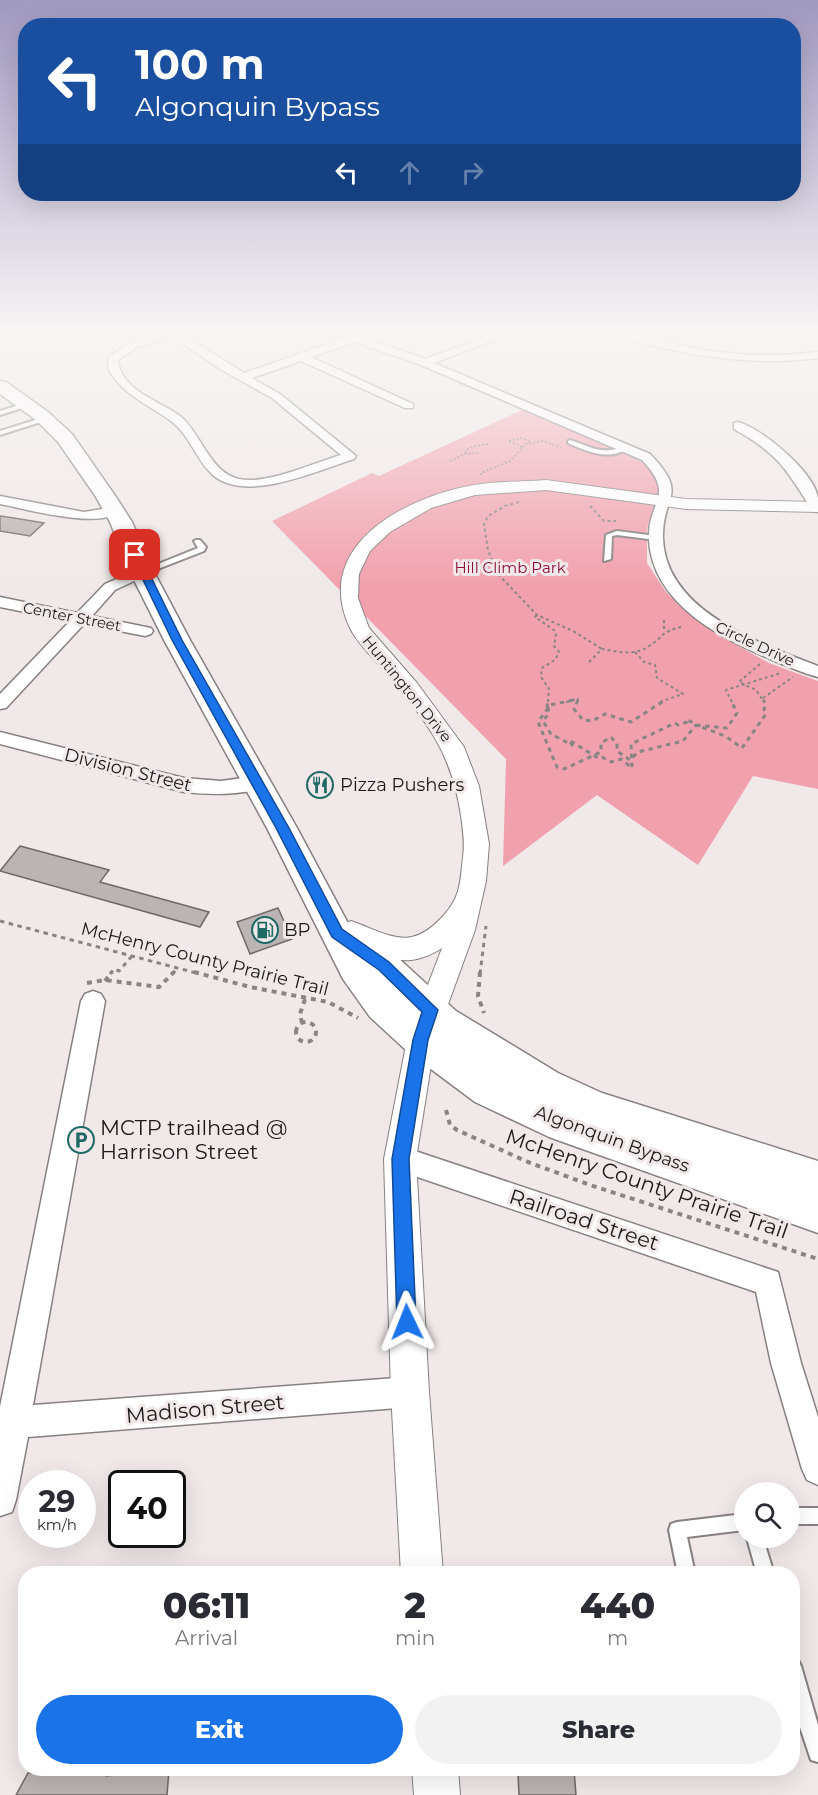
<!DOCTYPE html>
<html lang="en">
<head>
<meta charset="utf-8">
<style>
	:root { --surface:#fff; --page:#f2f2f3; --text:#2b2b33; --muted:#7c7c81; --accent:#1a73e8 }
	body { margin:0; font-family:Montserrat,sans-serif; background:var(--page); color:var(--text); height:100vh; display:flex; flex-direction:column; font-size:22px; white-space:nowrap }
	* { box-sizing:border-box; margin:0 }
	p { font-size:20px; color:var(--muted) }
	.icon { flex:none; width:33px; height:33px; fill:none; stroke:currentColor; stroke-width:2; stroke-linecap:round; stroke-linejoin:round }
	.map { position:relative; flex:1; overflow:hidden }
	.sheet { position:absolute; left:18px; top:1566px; width:782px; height:210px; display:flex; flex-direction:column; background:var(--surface); border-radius:24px; box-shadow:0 6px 24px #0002 }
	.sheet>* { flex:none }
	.banner { position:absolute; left:18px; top:18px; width:783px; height:183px; border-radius:24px; box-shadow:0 6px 24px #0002; background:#1a4fa0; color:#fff; overflow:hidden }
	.fabs { position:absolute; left:734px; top:1482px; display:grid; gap:12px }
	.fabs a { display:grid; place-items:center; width:66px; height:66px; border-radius:50%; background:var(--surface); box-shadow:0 6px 24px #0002; font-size:30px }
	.speed { position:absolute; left:18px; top:1470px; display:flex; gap:12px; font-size:30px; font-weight:700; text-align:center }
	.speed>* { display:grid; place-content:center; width:78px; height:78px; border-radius:50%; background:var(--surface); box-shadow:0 6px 24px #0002; line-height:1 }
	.speed small { font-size:15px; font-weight:400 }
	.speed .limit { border:3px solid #111; border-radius:9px; background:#fff; color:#111 }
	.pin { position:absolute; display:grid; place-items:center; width:51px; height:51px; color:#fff; margin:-26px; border-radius:12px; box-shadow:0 3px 9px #0006 }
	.me { position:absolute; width:66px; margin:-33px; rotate:358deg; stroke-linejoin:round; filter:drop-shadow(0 0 4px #0008) }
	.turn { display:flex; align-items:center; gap:21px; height:126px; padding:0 18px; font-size:27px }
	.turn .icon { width:78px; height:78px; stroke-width:2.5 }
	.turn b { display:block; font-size:42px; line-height:51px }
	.lanes { display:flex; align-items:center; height:57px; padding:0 18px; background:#0003; justify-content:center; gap:30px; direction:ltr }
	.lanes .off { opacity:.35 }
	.eta { display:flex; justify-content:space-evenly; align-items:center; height:102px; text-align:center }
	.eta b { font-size:36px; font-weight:800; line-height:42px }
	.cta { display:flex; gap:12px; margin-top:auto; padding:12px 18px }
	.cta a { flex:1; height:69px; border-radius:36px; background:var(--accent); color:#fff; font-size:24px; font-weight:800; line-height:69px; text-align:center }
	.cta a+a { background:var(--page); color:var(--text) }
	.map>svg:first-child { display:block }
	.green { fill:#f1a1ae }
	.building { fill:#bbb4b5; stroke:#70696a; stroke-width:1.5 }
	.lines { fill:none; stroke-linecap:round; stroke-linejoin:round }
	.service-casing { stroke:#878081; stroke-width:4 }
	.minor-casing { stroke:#878081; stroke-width:3 }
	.tertiary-casing { stroke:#878081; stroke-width:2 }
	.primary-casing { stroke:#878081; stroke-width:3 }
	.path-far3 { stroke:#8a8585; stroke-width:1.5; stroke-dasharray:2 2; stroke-linecap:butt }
	.path-far2 { stroke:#8a8585; stroke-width:2; stroke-dasharray:3 3; stroke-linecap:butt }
	.path-far1 { stroke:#8a8585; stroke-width:3; stroke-dasharray:4.5 4.5; stroke-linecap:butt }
	.path { stroke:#8a8585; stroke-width:4; stroke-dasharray:5 5; stroke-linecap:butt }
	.service { fill:#fff; fill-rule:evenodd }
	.minor { fill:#fff; fill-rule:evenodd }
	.tertiary { fill:#fff; fill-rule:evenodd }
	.primary { fill:#fff; fill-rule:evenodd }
	.route { fill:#1a73e8; stroke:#114b97; stroke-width:1.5 }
	.labels { text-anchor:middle; stroke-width:6; stroke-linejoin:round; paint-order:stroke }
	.far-park-label { font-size:15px; fill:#8d0e3b; stroke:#f0e8e9 }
	.far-street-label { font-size:15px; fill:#1b1919; stroke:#f0e8e9 }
	.street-label { font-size:18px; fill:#1b1919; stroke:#f0e8e9 }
	.poi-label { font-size:18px; fill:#1b1919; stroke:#f0e8e9; text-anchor:start }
	.near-poi-label { font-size:21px; fill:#1b1919; stroke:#f0e8e9; text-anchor:start }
	.near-street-label { font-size:21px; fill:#1b1919; stroke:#f0e8e9 }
</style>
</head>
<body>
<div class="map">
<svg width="818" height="1795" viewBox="0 0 818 1795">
	<rect width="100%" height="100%" fill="#f0e8e9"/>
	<path class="green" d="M524,409l122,55 12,15v12l-11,38v34l19,29 18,18 49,33 36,20 49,18v108l-65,-13 -55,89 -101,-70 -94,71 3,-107 -234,-238 100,-48 7,3z"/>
	<path class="building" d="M0,516l14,2 30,5 -14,13 -30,-5z
		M20,846l89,24 -9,12 109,30 -9,15 -200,-56z
		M278,908l14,31 -42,15 -13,-32z
		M82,1768h25l-1,8 63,-6 -2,25h-151l12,-22z
		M574,1770l2,25h-57l-1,-22z"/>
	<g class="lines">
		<defs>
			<path id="service" d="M26,403l2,1v2l-28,9v-4z
				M45,417l3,2 -1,1 -47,15v-4z
				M570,440c24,8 30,15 56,6l3,2c-20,13 -41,4 -61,-5v-2z
				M617,531l39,5 4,2 -4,2 -39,-5 -5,1 -1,23 -7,2 2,-26z
				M196,540h4l6,7 -2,4 -59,23 -7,-2 60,-24 -4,-7z
				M789,1508h29v16h-29z
				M744,1514v16l-57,7 8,37h-17l-9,-44 2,-6 6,-2z
				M747,1538h16l11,36h-17z
				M792,1657l6,3 3,6 17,59v37l-7,-2 -13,-39 -6,1z"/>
			<path id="minor" d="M164,334h18l62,39 101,-35 -7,-4 22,2 65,23 70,-25h14l-75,29 216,91c40,41 12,41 13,84 2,73 98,106 155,128v11c-15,-4 -29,-10 -43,-16 -53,-22 -122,-56 -126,-121 -2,-40 28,-43 -7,-80l-221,-95 -66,-23 -44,15 102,47v4h-8l-104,-47 -49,17 28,16 76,62 -2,3c-36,11 -108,45 -141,16 -17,-15 -23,-40 -42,-54 -23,-17 -49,-26 -63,-53l1,-11 20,-14zM173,337l47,32 52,29 69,57c-28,8 -74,30 -102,24 -29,-6 -38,-46 -59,-63 -20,-15 -60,-26 -62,-56l19,-13z
				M620,334c24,-1 49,9 73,14 41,8 83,9 125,4v6c-55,7 -109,1 -163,-12 -11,-3 -26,-5 -35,-12z
				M738,422c25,7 76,50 80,76 0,4 0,10 0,14l-5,-1c-28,-43 -33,-56 -79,-82v-6z
				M0,496l84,16 30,-5 7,4c-20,19 -95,-2 -121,-7z
				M142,568l5,1 2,3 -2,3 -32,15 -23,26 59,12 2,3 -2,3 -6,2 -61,-12 -78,84 -6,1v-15l70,-73 -70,-14v-10l77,16 28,-29z
				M0,732l184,46 37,3 36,-5 7,2 2,5 -2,5c-27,7 -53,7 -80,4l-184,-48z
				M93,991l8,3 4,7 -72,404 377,-28 11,4 4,11 -4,11 -11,4 -382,30 -12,63 -4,12 -12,4v-109l81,-406 4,-7z
				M400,1146l378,126 23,91 17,54v68l-11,-5 -5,-11 -31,-106 -15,-71 -365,-124 -4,-9 4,-9z"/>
			<path id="tertiary" d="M0,334h17l-17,7z
				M546,480l140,19 132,3v10l-132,-3 -140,-19 -71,5 -44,13 -41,24 -20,19 -11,23 -1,24 11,30 48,55 47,64 15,39 10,58 -3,37 -11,49 -40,110 -19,119 13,233 14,182h-42l-10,-182 -7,-233 23,-119 35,-92c-9,6 -21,11 -31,12 -19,2 -64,-11 -73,-28l4,-7 9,-4c40,14 59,32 93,-6 17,-19 16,-33 19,-58 2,-14 0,-27 -2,-41 -9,-62 -34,-95 -74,-142 -11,-14 -29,-29 -37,-46 -39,-82 55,-131 124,-143 23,-4 48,-3 72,-5z
				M412,1768h46l2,27h-46z"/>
			<path id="primary" d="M0,381l6,1 42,30 24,22 44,63 16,25 22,50 36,68 107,188 53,99 46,29 60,55 102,62 44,20 216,68v72l-269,-96 -74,-35 -67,-50 -38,-35 -27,-38 -76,-151 -103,-188 -34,-68 -20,-50 -14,-25 -38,-55 -22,-22 -36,-26z"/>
		</defs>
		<use href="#service" class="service-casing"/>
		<use href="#minor" class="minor-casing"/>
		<use href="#tertiary" class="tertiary-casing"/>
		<use href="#primary" class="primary-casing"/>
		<path class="path-far3" d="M522,447l-14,-6 14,-3 9,4
			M466,453v-3l8,-4 16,-2
			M450,461l15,-7 14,-1
			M481,475v-2l29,-12 16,-17 17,-3 19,7"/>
		<path class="path-far2" d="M519,502l-14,4 -17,10 -4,8 4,26 9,23 40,42 36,16 29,18
			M590,506l14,15h12
			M537,615l-2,2 19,13 2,4 -2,12 5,6 -4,8 -13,8 -1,9 8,12 -1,13
			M664,620v11
			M635,652l9,10 11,3 2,13 26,16 -23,8
			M589,662l13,-13c16,3 33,7 47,-3 16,-10 11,-14 32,-19
			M760,664l-21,18 17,8 8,12
			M763,698l30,-21
			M566,702l12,-3 -1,3
			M732,702l-6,-12 55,-17"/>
		<path class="path-far1" d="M573,700l-23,5 -12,17 19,45 7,2 37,-17v-9l10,-6 6,7v7l13,9 8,-8 45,-11 13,-16 29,11 17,12 24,-34 -2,-5 2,-5 -3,-4
			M578,700l-4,9 9,11 9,1 13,-7 26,8 34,-22
			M548,707l1,6 -6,8 8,13 21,11 -3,-5 29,18 4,-1 9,5 10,-3 11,9 -1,-24 44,-21 3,2 9,-3v-3l9,6 31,3 10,-15 -6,-13
			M547,708l1,-8
			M0,921l200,53
			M110,974l4,-5 5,2 13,-15
			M172,974l6,-6
			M480,974l6,-48"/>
		<path class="path" d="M194,972l56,15 78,15 30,16
			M480,972l-2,24 6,17
			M105,981l7,-9
			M87,983l18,-3 54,7 15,-15
			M296 1032a10 10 0 1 1 20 0a10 10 0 1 1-20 0Z
			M302,1023l-2,-9 5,-15
			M446,1110l4,15 7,5 71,32 62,23 228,74"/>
		<use href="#service" class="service"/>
		<use href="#minor" class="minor"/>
		<use href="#tertiary" class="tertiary"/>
		<use href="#primary" class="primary"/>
	</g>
	<linearGradient id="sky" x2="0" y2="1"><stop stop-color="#a099c0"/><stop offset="0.57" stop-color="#f8f5f5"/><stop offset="1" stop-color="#f8f5f5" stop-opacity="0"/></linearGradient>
	<rect width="818" height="585" fill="url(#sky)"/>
	<path class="route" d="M132,553l8,2 42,85 107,188 53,101 47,33 49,48 -10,30 -19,119 7,163 -2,7 -7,3 -7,-3 -3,-7 -5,-163 21,-119 9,-28 -43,-42 -47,-33 -56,-109 -104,-188 -41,-85z"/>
	<defs>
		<symbol id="restaurant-ring" viewBox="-11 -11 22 22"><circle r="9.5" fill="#f0e8e9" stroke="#206a65" stroke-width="1.5"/><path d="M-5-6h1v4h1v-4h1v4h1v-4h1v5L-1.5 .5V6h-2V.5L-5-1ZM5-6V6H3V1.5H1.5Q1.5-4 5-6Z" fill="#206a65"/></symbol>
		<symbol id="fuel-ring" viewBox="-11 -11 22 22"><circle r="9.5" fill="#f0e8e9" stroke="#206a65" stroke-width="1.5"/><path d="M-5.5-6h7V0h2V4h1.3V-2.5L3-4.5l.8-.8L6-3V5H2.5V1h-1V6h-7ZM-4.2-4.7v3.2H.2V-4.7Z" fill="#206a65"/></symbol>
		<symbol id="parking-ring" viewBox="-11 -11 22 22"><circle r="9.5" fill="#f0e8e9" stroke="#206a65" stroke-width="1.5"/><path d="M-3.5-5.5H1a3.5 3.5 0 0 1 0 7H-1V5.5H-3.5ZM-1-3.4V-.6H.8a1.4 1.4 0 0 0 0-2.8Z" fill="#206a65"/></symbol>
	</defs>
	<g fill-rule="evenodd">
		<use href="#restaurant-ring" x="305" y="770" width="30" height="30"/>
		<use href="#fuel-ring" x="250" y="915" width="30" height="30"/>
		<use href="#parking-ring" x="66" y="1125" width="30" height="30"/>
	</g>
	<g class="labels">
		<g class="far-park-label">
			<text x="510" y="573">Hill Climb Park</text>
		</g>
		<g class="far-street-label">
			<text transform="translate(72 617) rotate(11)" y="5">Center Street</text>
			<text transform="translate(755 644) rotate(25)" y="5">Circle Drive</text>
			<text transform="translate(407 689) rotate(51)" y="5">Huntington Drive</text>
		</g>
		<g class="street-label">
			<text transform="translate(128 770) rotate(14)" y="6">Division Street</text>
			<text transform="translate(205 959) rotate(14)" y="6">McHenry County Prairie Trail</text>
			<text transform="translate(612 1139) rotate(20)" y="6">Algonquin Bypass</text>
		</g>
		<g class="poi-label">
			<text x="340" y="791">Pizza Pushers</text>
			<text x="284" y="936">BP</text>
		</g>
		<g class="near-poi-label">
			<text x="100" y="1135">MCTP trailhead @<tspan x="100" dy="24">Harrison Street</tspan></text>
		</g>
		<g class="near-street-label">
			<text transform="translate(647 1184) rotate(19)" y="7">McHenry County Prairie Trail</text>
			<text transform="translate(584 1220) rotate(18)" y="7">Railroad Street</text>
			<text transform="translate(205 1409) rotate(-5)" y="7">Madison Street</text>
		</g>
	</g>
</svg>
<div class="fabs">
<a><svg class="icon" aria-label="search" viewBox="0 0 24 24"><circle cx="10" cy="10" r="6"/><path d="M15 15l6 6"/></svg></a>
</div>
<div class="speed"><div>29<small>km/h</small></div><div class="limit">40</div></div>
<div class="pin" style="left:135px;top:555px;background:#d93025"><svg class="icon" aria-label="arrive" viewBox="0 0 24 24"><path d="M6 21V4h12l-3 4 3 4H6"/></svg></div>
<svg class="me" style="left:407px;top:1322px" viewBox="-20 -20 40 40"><path d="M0-17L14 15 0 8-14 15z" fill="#1a73e8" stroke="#fff" stroke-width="4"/></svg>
<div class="banner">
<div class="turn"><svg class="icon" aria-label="left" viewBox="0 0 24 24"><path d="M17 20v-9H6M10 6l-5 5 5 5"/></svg><div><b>100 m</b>Algonquin Bypass</div></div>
<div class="lanes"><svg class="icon" aria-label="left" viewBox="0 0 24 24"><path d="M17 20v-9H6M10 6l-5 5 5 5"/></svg><svg class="icon off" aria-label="ahead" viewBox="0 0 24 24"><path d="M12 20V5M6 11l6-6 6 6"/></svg><svg class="icon off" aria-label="right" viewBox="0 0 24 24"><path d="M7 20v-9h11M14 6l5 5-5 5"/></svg></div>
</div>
<section class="sheet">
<div class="eta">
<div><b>06:11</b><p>Arrival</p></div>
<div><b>2</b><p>min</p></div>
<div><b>440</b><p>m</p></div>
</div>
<div class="cta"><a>Exit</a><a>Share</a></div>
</section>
</div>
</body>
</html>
